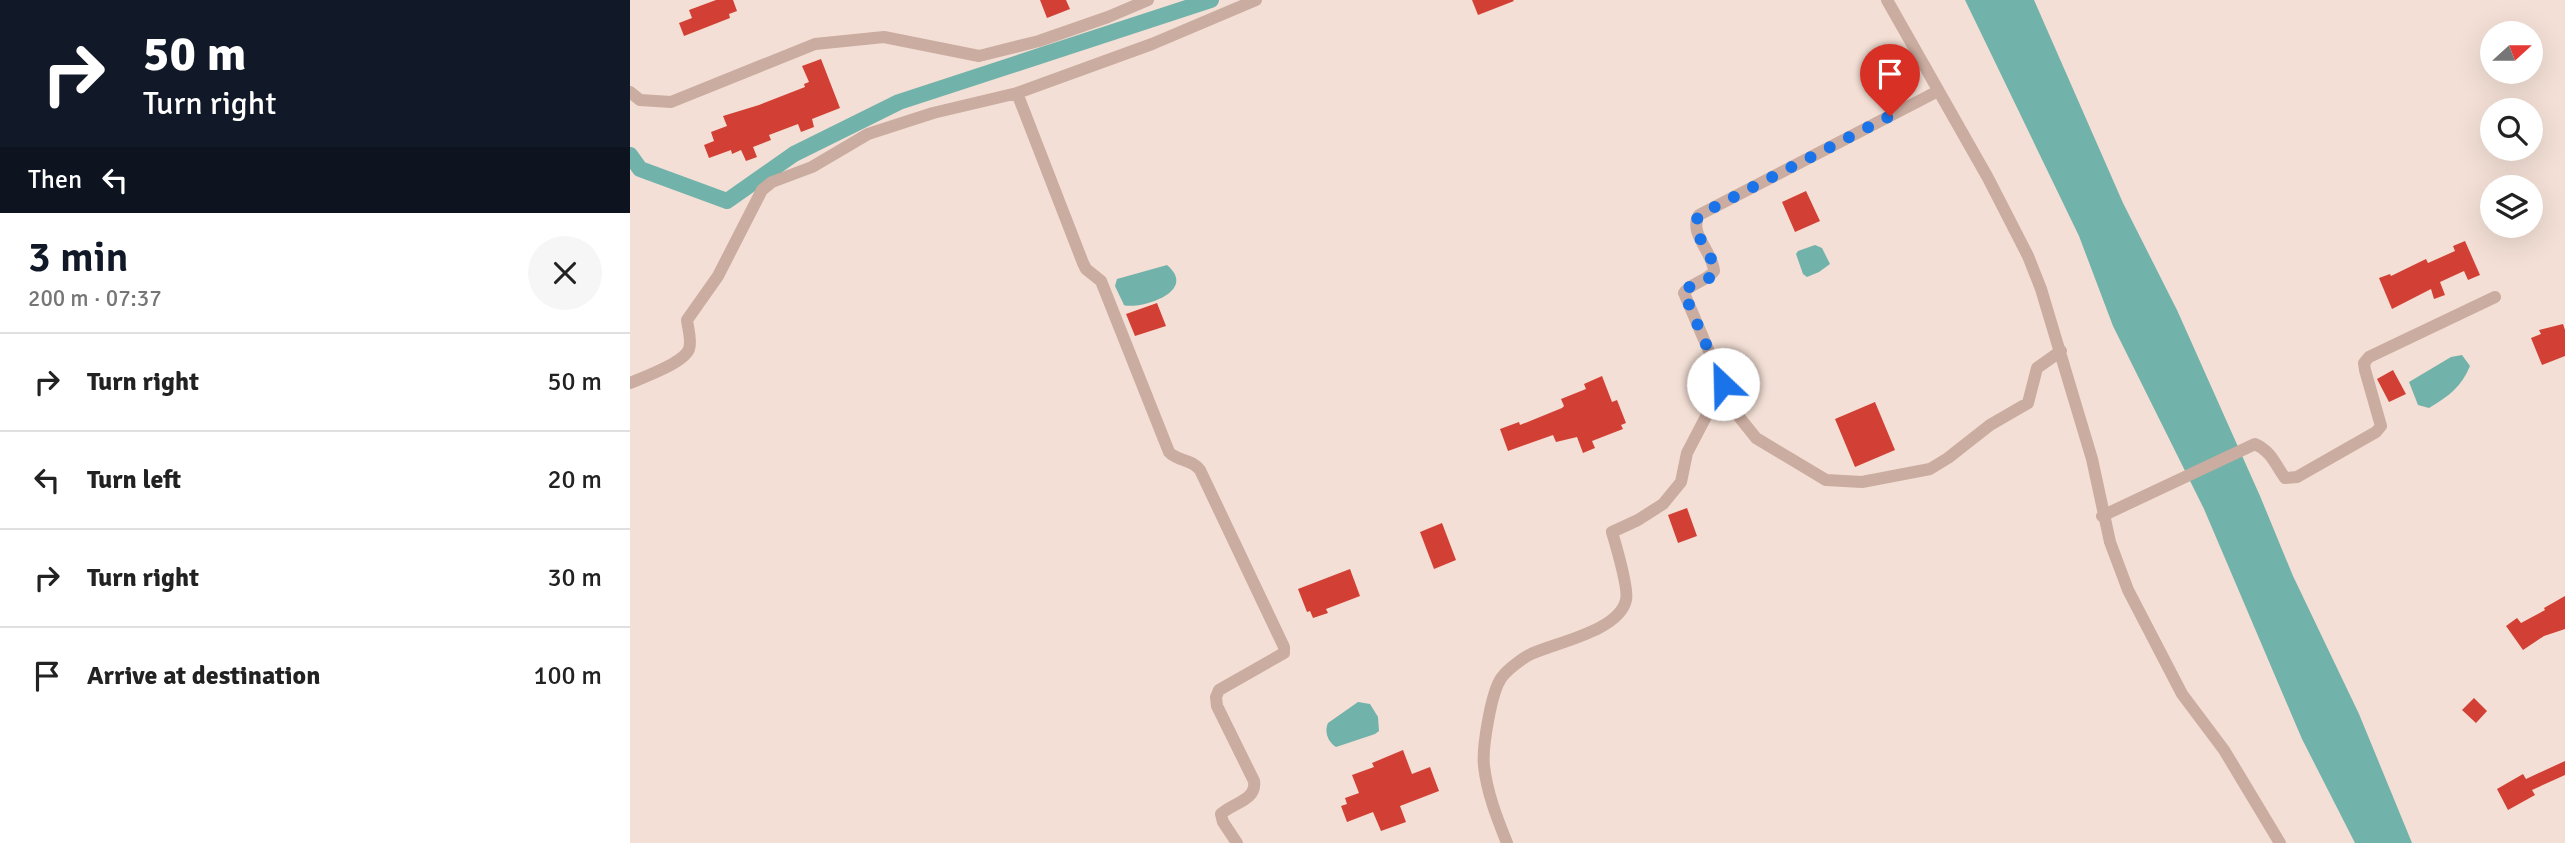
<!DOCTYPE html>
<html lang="en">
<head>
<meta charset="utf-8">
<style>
	:root { --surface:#fff; --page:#f6f6f6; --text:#222; --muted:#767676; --line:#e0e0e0; --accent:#111827 }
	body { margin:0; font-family:Signika,sans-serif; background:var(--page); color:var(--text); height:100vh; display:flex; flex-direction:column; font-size:26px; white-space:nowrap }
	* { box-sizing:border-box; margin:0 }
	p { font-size:23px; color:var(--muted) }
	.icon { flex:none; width:38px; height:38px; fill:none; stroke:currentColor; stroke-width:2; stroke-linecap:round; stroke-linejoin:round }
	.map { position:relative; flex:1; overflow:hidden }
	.drawer { display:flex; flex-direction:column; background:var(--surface); width:630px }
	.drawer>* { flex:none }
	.top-card { background:#111827; color:#fff; overflow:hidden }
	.needle { width:46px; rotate:69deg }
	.controls { position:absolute; left:1850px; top:21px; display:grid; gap:14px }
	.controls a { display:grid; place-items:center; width:63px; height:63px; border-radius:50%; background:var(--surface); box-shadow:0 7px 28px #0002; font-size:35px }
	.pin { position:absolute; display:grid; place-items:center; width:60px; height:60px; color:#fff; margin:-72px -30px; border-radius:50% 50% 50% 0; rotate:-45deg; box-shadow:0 0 7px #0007 }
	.pin .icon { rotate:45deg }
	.me { position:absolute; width:77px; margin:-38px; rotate:336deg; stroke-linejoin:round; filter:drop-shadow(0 0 5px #0008) }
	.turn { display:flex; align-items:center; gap:24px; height:147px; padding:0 28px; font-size:32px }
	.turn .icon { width:91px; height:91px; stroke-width:2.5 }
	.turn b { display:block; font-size:49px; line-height:60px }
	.then { display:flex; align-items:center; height:66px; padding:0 28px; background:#0003; gap:14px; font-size:26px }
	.round { display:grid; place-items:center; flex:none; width:74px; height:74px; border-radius:37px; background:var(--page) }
	.headline { display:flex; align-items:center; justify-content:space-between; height:119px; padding:0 28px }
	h1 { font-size:42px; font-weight:600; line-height:52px; color:var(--accent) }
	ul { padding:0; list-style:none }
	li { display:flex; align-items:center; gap:21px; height:98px; padding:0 28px; border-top:2px solid var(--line) }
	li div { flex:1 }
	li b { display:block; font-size:26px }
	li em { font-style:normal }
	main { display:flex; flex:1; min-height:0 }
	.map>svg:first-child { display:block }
	.water { fill:#71b2aa }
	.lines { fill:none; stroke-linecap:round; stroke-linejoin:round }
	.canal { stroke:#71b2aa; stroke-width:16 }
	.building { fill:#d23f34 }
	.minor { stroke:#cbaca0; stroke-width:12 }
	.route { stroke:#1a73e8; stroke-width:12; stroke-dasharray:0 21.6 }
</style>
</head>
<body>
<main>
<section class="drawer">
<div class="top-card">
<div class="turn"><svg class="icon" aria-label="right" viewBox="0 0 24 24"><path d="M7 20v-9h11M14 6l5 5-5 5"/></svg><div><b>50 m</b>Turn right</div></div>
<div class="then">Then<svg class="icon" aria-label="left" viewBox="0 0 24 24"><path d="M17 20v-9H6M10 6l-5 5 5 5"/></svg></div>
</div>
<div class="headline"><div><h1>3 min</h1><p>200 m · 07:37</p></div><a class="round"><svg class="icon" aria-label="close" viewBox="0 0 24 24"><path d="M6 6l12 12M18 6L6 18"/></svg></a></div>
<ul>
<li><svg class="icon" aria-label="right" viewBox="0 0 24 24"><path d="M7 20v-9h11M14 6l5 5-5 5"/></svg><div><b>Turn right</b></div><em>50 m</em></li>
<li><svg class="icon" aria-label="left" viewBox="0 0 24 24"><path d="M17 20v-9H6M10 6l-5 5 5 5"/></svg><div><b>Turn left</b></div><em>20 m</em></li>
<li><svg class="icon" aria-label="right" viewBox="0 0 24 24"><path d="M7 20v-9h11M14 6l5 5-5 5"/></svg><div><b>Turn right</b></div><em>30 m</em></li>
<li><svg class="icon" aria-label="arrive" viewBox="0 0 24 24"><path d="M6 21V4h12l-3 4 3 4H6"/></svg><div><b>Arrive at destination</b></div><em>100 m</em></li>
</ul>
</section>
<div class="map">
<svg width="1935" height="843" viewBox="0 0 1935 843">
	<rect width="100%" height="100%" fill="#f3dfd5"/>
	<path class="water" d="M1335,0h69l89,203 54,107 83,186 33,80 66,138 53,129h-57l-53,-104 -98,-230 -91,-183 -34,-90z
		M1185,245l7,3 8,16 -11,8 -12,5 -4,-3 -7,-20 2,-3z
		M537,265c33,28 -31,45 -43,40l-9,-19 2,-7z
		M1832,355l8,11c-8,20 -22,31 -41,42l-11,-3 -9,-23 42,-25z
		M728,702l12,2 8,13 1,14 -4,3 -39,13c-8,-5 -12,-15 -8,-24z"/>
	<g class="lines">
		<path class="canal" d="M0,155l10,14 87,32 67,-47 105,-52 312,-102"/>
	</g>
	<path class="building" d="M86,0h17l4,11 -8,3 1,4 -46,18 -5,-13 13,-5 -3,-8z
		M410,0h26l4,9 -23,9z
		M842,0h41l1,1 -36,14z
		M191,59l19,49 -28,11 2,8 -13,5 -3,-8 -29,11 2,5 -18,7 4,10 -11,4 -5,-11 -9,4 -1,-4 -22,8 -5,-13 10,-4 -3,-9 16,-6 -4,-10 36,-11 46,-18 -1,-3 5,-2 -7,-16z
		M1176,191l14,30 -25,11 -13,-30z
		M1835,241l15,34 -12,5 -4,-9 -24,11 5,13 -11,4 -3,-10 -39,20 -13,-31 11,-4 1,2 35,-17 2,4 27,-12 -2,-5z
		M527,303l9,23 -31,10 -9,-22z
		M1933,324l2,6v26l-23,9 -11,-27 10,-4 -2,-4z
		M1763,370l13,24 -17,8 -12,-23z
		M972,376l10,26 5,-2 9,23 -5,2 2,4 -31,12 3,7 -12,5 -6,-16 -21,5 -3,-7 -45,16 -8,-22 19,-7 1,3 42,-17 2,-2 -3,-7 25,-10 -2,-5z
		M1245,402l20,48 -40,17 -20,-48z
		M1057,508l10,28 -19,7 -10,-28z
		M812,523l14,37 -22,9 -14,-37z
		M720,569l10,27 -34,13 2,4 -15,5 -3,-7 -3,1 -9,-23z
		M1935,596v33l-21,7 -21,14 -17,-24 11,-8 4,5 24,-13 -1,-2z
		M1844,698l13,13 -11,12 -14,-13z
		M773,750l9,24 18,-7 9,24 -39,15 6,16 -25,9 -8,-19 -26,10 -6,-16 6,-2 -2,-6 14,-5 -7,-18 22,-8 -2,-4z
		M1935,761v14l-33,15 3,5 -27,15 -11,-21 26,-15 3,5z"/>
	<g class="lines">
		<path class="minor" d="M1257,0l101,178 40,78 13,33 51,170 18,83 18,48 54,104 42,56 56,93
			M0,92l10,8 31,2 144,-58 69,-7 95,19 60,-15 69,-24 40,-17
			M387,93l66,170 3,6 15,12 68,171c9,10 22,6 31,18l84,177v6l-65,37 -3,7 1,9 37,75c3,19 -21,22 -33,33l2,8 14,21
			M0,383c14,-6 54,-20 59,-34 3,-9 -1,-20 -2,-29l31,-44 44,-86 10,-8 40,-15 56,-33 65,-21 84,-20 135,-49 104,-44
			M1093,384l-39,-91c6,-10 22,-11 30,-22 -1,-19 -26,-38 -15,-56l239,-124
			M1472,516l153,-72c16,7 20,20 30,34l12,-1 79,-45 5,-6 -16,-56 -1,-7 5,-6 126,-60
			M877,843c-10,-25 -20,-50 -23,-77 -2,-17 7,-75 18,-89 6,-8 21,-19 29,-23 26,-12 88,-23 95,-54 3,-12 -10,-54 -14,-68l26,-12 25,-16 18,-22 6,-29 36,-69 17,34 16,20 70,42 36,2 68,-13 18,-11 42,-33 38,-22 9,-35 24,-17"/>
	</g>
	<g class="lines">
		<path class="route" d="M1093,384l-39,-91 1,-4 24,-11 5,-7c0,-19 -26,-38 -15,-56l191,-99"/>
	</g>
</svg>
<div class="controls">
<a><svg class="needle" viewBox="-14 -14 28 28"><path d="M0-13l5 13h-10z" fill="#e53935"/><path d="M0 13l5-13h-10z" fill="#767676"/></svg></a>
<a><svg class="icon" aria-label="search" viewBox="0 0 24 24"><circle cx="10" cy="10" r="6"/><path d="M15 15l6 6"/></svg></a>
<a><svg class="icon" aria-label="layers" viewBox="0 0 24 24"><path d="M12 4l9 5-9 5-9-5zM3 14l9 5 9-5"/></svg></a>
</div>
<div class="pin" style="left:1260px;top:116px;background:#d93025"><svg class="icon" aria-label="arrive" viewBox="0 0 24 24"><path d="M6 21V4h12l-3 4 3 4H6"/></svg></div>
<svg class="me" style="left:1093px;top:384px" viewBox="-20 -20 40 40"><circle r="19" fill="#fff"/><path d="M0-13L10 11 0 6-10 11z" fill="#1a73e8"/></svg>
</div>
</main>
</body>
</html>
